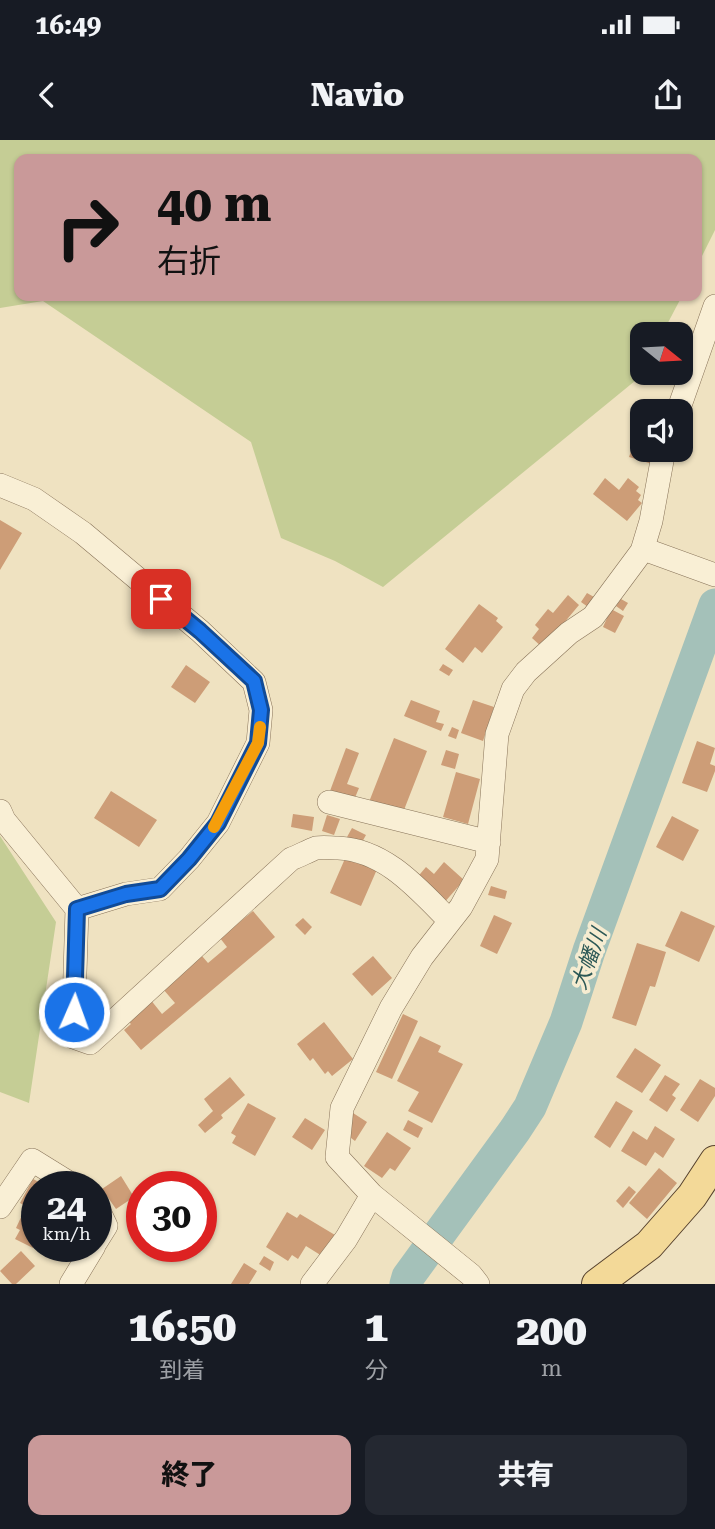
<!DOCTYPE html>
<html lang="ja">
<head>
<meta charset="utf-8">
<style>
	:root { --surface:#171b24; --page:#242831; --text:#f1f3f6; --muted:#9ea1a6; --accent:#c99999 }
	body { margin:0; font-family:"Roboto Serif","Noto Sans JP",serif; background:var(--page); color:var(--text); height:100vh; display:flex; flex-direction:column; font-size:26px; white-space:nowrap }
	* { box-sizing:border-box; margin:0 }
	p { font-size:23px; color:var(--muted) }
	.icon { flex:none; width:38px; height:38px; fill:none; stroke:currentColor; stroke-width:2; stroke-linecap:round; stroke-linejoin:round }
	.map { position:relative; height:1144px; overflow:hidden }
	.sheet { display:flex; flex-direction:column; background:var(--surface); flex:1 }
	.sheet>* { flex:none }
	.hud { position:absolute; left:14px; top:14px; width:688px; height:147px; border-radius:14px; box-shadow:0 2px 5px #0004; background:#c99999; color:#111; overflow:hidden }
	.needle { width:46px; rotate:108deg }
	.buttons { position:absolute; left:630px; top:182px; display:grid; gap:14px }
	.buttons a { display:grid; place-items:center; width:63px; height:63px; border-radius:14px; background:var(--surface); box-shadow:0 2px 5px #0004; font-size:35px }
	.speed { position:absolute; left:21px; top:1031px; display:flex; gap:14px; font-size:35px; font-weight:700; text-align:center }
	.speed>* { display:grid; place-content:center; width:91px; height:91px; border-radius:50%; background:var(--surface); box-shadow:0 2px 5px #0004; line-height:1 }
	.speed small { font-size:18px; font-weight:400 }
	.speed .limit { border:10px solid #d22; background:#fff; color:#111 }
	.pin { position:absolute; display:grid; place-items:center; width:60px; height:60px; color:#fff; margin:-30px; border-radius:14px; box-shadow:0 4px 10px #0006 }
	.me { position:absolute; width:77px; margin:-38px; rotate:2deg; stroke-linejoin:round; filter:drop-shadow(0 0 5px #0008) }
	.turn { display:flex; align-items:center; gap:24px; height:147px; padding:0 28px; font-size:32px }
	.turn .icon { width:91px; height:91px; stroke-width:2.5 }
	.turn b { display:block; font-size:49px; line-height:60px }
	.eta { display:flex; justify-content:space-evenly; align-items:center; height:119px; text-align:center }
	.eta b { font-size:42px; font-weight:800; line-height:49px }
	.button { display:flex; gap:14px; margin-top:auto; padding:14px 28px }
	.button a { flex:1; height:80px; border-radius:14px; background:var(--accent); color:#111; font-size:28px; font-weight:800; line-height:80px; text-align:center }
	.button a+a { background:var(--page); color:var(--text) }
	.status { display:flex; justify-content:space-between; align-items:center; height:49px; padding:0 35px; background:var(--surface); direction:ltr }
	.status svg { height:19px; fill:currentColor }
	header { display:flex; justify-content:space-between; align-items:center; height:91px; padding:0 28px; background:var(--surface); font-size:32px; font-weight:800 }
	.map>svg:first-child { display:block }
	.green { fill:#c5cd95 }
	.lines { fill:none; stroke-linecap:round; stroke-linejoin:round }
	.river { stroke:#a4c1b9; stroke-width:33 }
	.building { fill:#cd9d77 }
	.minor-casing { stroke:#887359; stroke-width:24 }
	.major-casing { stroke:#56412d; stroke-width:32 }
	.minor { stroke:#f9efd5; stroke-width:23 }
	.major { stroke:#f3d998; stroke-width:30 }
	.route-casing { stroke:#114b97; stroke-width:18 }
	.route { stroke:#1a73e8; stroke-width:12 }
	.slow { stroke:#f59e0b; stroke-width:12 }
	.labels { text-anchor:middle; stroke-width:7; stroke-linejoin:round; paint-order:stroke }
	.water-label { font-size:21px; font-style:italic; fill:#2c5856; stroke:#f6ecd1 }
</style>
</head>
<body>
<div class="status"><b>16:49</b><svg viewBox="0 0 49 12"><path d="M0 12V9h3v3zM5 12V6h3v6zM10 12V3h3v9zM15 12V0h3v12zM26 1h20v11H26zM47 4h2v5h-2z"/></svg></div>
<header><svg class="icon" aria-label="back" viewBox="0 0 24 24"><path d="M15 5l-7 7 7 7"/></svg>Navio<svg class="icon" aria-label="share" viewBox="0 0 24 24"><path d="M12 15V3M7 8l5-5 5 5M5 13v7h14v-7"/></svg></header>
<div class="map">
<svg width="715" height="1144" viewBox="0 0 715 1144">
	<rect width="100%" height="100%" fill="#efe2c1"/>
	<path class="green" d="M0,0h715v90l-18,36 -1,-107h-677v137h663l-20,38h-20l1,39 -2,3 -258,211 -48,-26 -54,-23 -30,-96 -208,-141 -43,7z
		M0,696l56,86 -27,181 -29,-11z"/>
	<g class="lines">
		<path class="river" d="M406,1144l2,-7 107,-147 15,-23 36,-85 23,-71 126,-346"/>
	</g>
	<path class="building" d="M642,280v30h15l-5,14 -23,-7z
		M605,338l14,12 9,-12 11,9 -3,4 5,4 -3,5 4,3 -15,18 -34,-27z
		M0,380l22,13 -22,37z
		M587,453l7,4 -6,10 -7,-5z
		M568,455l11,10 -36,43 -11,-10 7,-9 -4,-4 13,-16 5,4z
		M621,459l7,4 -5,8 -7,-5z
		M479,464l19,14 -2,3 7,6 -21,26 -7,-6 -12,16 -18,-14z
		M611,469l13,7 -9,17 -12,-6z
		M443,524l10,6 -4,6 -10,-6z
		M186,525l24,17 -15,21 -24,-16z
		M411,560l29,11 -4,11 8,2 -3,7 -37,-15z
		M473,560l21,7 -11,34 -22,-8z
		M452,587l7,3 -3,9 -8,-3z
		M394,598l33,13 -25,64 -33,-13z
		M697,601l18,7 -5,16 5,2v5l-8,21 -25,-9z
		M346,608l13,5 -12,31 12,4 -5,12 -24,-9z
		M446,610l13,4 -4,15 -14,-4z
		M456,632l24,7 -12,45 -25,-7z
		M111,651l46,29 -18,27 -45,-29z
		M293,674l21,3 -2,14 -21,-4z
		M327,675l13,4 -6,16 -12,-4z
		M672,676l27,14 -16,31 -27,-14z
		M352,688l14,7 -5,9 -14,-7z
		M347,714l31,13 -17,39 -31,-13z
		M444,722l20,18 -21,24 -28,-24 11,-13 8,7z
		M491,746l16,5 -2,8 -17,-4z
		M253,771l22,26 -134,113 -17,-20 7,-6 -5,-5 24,-20 12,15 13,-11 -12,-14 39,-33 6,7 19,-16 -7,-9z
		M681,771l34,15 -16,36 -34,-16z
		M494,775l18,8 -15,31 -17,-8z
		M303,778l9,9 -7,8 -10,-10z
		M637,803l29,9 -11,35 -5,-1 -14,40 -24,-8z
		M373,816l19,22 -20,18 -20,-22z
		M403,874l15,7 -26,58 -16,-7z
		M324,882l29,37 -21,17 -4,-5 -3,3 -12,-16 -3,3 -13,-17z
		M420,896l21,10 -3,6 25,12 -31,59 -24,-12 11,-19 -22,-11z
		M635,908l26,17 -19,28 -26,-16z
		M665,935l15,9 -8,11 4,3 -9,14 -18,-12z
		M230,937l15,18 -24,20 2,3 -18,15 -7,-8 15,-14 -9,-12z
		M700,939l15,9v8l-17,26 -18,-12z
		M616,961l17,10 -23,37 -16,-11z
		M248,963l28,15 -21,38 -23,-13 4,-7 -5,-3z
		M353,973l14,9 -12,19 -8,-6 5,-10 -4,-3z
		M305,978l20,12 -13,20 -20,-13z
		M408,980l15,8 -5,10 -15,-8z
		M655,986l20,13 -12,19 -8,-6 -9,14 -25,-15 12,-20 14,9z
		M387,992l24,16 -16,23 -5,-3 -8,10 -18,-12z
		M659,1028l18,15 -30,36 -18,-16z
		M121,1036l13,21 -18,12 -14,-20z
		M33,1039l14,7h-10v26l-17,-9z
		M629,1046l7,6 -13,16 -7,-7z
		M287,1072l10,6 3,-4 35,21 -13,21 -16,-10 -8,13 -6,-4 -4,6 -22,-14z
		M23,1073l14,7v21l-4,7 -18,-9 5,-9 -4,-2z
		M21,1111l14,15 -19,18h-4l-12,-13z
		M264,1116l10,6 -4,9 -11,-7z
		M244,1123l13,8 -8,13h-18z"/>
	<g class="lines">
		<defs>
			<path id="minor" d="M678,271l37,-105
				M0,345l34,14 49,34 117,98 54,51 7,28 -3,33 -40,80 -29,36 -29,30 -34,5 -49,15 -73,-89 -4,-9
				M642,411h7l66,24
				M329,662l160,40
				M77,769l-4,128 17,6 201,-184c8,-3 17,-8 25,-11 7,-1 15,0 22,0 48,2 81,42 112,73
				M96,1065l10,21 -10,16
				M0,1067l32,-47 42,26
				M71,1144l23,-38
				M312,1144l34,-45 26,-44
				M478,1144l-7,-9 -99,-80 -35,-38 5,-49 49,-100 31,-51 39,-50 26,-48 10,-125 16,-45 13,-17 43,-39 24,-16 49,-66 9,-30 13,-71"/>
			<path id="major" d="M597,1144l52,-39 43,-49 23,-35"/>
		</defs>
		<use href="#minor" class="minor-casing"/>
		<use href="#major" class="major-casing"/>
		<use href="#minor" class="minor"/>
		<use href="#major" class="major"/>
	</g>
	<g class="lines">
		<defs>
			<path id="route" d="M74,872l3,-103 49,-15 34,-5 29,-30 29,-36 40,-80 3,-33 -7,-29 -54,-50 -39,-32"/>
		</defs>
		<use href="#route" class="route-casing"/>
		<use href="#route" class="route"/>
		<path class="slow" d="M214,687l44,-84 2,-16"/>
	</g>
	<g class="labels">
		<g class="water-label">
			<text transform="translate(589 819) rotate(-70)" y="7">大幡川</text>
		</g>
	</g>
</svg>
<div class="buttons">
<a><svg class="needle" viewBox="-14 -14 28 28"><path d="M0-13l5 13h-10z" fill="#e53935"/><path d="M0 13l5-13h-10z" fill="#9ea1a6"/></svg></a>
<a><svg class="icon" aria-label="sound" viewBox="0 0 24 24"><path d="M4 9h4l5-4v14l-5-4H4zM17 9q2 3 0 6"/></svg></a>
</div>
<div class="speed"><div>24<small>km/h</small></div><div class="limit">30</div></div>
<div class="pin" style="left:161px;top:459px;background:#d93025"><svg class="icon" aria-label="arrive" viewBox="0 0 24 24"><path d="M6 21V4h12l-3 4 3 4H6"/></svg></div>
<svg class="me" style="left:74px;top:872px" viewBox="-20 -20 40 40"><circle r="17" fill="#1a73e8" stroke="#fff" stroke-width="3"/><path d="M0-11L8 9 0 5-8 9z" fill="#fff"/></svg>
<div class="hud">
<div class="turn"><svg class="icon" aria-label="right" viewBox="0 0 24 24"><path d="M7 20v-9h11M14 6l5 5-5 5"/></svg><div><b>40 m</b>右折</div></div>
</div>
</div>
<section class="sheet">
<div class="eta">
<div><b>16:50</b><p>到着</p></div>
<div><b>1</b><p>分</p></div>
<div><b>200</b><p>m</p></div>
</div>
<div class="button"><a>終了</a><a>共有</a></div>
</section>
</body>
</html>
